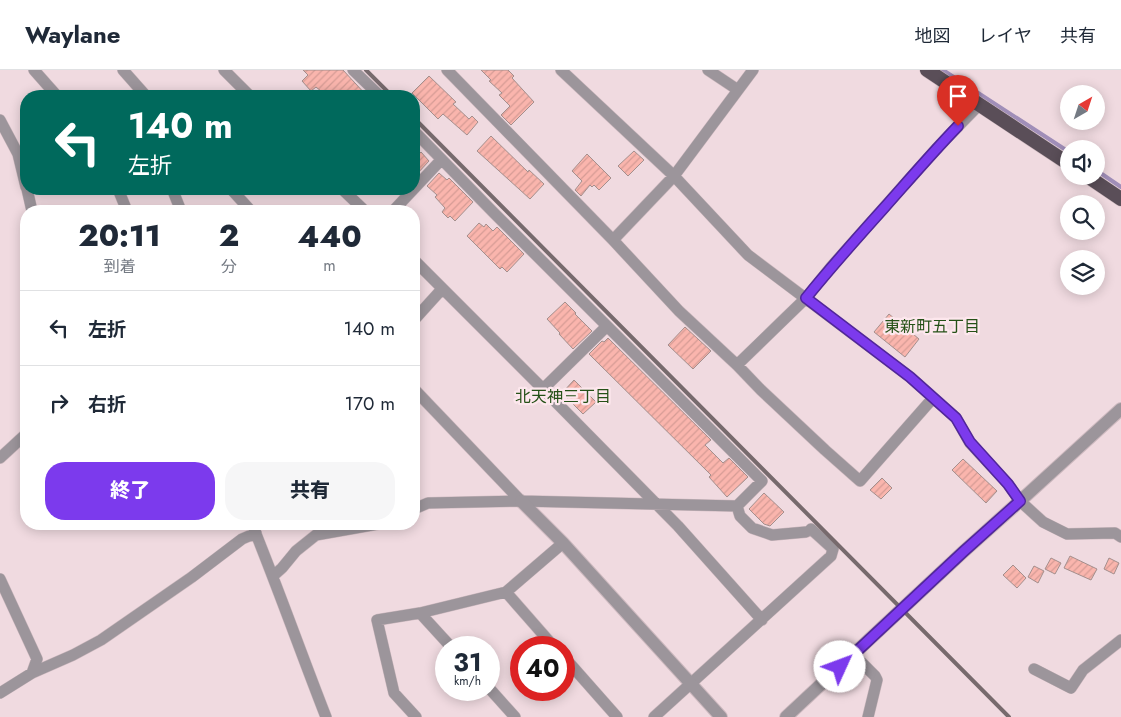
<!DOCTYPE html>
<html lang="ja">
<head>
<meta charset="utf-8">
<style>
	:root { --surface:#fff; --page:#f6f6f7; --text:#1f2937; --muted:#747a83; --line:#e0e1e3; --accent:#7c3aed }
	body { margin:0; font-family:Jost,"Noto Sans JP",sans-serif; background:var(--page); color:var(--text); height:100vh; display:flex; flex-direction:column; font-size:19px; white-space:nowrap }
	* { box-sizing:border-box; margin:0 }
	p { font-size:16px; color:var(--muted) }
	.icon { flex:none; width:28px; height:28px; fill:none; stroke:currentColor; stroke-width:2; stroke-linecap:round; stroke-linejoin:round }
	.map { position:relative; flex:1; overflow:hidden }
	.panel { position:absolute; left:20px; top:135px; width:400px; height:325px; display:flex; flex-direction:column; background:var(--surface); border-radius:20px; box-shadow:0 2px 12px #0003 }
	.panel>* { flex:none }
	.top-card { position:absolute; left:20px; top:20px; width:400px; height:105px; border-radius:20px; box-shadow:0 2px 12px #0003; background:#00695c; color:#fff; overflow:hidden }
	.needle { width:32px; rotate:39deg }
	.buttons { position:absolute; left:1060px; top:15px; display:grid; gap:10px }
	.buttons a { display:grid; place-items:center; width:45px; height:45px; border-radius:50%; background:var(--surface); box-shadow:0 2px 12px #0003; font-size:25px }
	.speed { position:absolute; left:435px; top:566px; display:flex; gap:10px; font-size:25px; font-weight:700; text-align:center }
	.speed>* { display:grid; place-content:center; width:65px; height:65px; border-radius:50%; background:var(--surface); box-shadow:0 2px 12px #0003; line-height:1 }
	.speed small { font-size:12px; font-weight:400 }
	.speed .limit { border:8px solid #d22; background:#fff; color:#111 }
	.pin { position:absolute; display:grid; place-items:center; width:42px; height:42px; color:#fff; margin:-51px -21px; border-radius:50% 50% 50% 0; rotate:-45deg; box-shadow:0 0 5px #0007 }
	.pin .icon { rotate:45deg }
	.me { position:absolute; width:55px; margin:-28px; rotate:47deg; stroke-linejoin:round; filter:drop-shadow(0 0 4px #0008) }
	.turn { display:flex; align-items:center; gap:18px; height:105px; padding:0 25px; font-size:22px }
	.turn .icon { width:65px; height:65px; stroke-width:2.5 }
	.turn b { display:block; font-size:35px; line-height:42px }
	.eta { display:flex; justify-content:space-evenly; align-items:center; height:85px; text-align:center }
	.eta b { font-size:30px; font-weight:800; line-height:35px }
	.button { display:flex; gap:10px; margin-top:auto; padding:10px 25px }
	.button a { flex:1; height:58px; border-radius:20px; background:var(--accent); color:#fff; font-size:20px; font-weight:800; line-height:58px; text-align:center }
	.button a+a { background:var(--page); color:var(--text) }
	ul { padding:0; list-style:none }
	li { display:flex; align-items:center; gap:15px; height:75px; padding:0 25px; border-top:1px solid var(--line) }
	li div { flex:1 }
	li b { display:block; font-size:19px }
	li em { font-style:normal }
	header { display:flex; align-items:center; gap:30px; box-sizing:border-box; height:70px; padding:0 25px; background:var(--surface); border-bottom:1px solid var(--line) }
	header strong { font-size:24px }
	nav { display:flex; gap:28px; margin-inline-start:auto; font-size:18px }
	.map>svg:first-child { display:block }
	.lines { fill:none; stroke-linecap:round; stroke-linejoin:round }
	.stream { stroke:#a08eb8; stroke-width:4 }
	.building { fill:url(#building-hatch); stroke:#a48f8d }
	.minor-casing { stroke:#cdb9bf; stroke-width:12 }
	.tertiary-casing { stroke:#cdb9bf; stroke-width:14 }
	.trunk-casing { stroke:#cdb9bf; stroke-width:15 }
	.minor { stroke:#9c959b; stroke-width:11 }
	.tertiary { stroke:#9c959b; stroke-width:12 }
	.trunk { stroke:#5a4e58; stroke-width:14 }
	.rail { stroke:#776a6d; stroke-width:4 }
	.route-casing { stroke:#51269a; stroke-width:12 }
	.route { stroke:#7c3aed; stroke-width:9 }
	.labels { text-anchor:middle; stroke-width:4.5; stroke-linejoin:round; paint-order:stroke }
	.neighbourhood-label { font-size:16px; fill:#255117; stroke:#fde7ed }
</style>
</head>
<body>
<header>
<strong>Waylane</strong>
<nav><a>地図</a><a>レイヤ</a><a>共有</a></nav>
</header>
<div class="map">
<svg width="1121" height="647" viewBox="0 0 1121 647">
	<defs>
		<pattern id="building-hatch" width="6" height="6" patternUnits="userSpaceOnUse" patternTransform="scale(1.25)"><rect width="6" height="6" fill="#fab5ad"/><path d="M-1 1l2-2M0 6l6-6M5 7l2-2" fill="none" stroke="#d69c95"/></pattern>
	</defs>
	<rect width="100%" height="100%" fill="#f0dae0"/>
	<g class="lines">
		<path class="stream" d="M943,0l126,82
			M1096,100l25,17"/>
	</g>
	<path class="building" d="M303,0h40l24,26h-40l-11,-9 -5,4 -9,-10 6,-6z
		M481,0h27l6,6 -2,2 22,24 -23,23 -10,-10 9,-9 -11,-11 3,-2 -13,-12 2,-1z
		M429,6l27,26 -3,2 16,15 3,-3 6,6 -11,13 -24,-21 -5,5 -26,-26z
		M491,66l37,36 1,-2 15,14 -14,15 -53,-48z
		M414,79l5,5 2,-2 8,9 -13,14 -2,-2z
		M634,81l10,9 -16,16 -10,-10z
		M587,84l24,24 -12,12 -5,-5 -2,2 -2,-2 -9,11 -6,-6 7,-9 -10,-10z
		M439,103l8,7 2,-2 24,24 -18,19 -5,-5 -2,2 -6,-6 3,-4 -10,-11 2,-2 -10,-9z
		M479,153l5,4 2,-3 7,7 4,-4 27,27 -17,18 -5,-5 -2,2 -33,-33z
		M565,232l11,11 -1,1 17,17 -19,18 -14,-15 1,-1 -13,-14z
		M889,244l30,25 -14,18 -31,-25z
		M685,257l26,24 -18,18 -25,-24z
		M608,268l103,102 -6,5 18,18 6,-5 19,19 -21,20 -18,-20 2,-2 -122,-121 13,-13 2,1z
		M574,310l22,22 -13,12 -21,-21z
		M963,389l34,32 -11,12 -34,-33z
		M882,408l10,10 -11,11 -11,-9z
		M764,423l20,19 -14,14 -6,-2 -15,-15z
		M1070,486l27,13 -6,11 -27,-12z
		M1051,488l10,5 -6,11 -10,-5z
		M1109,488l10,5 -5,11 -10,-5z
		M1013,495l13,13 -9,10 -14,-13z
		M1034,496l10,5 -6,12 -10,-6z"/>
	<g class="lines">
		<defs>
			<path id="minor" d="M34,0l23,26
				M123,0l23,26
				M224,0l26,26
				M353,0l27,26
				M447,0l166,170 66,71 58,54 24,25 64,60 35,31 73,-83
				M561,0l113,106 74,79 162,122 46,41 14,25 38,41 12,17 23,21 24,12 48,-1 6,4
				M708,0l30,20
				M0,50l18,34 8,33
				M414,61l80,82 268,268 -25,25 -216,-5 -93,2 -14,6
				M27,119l5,22
				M118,119l9,22
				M175,119l-2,2 8,20
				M231,119l20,22
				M342,119l23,22
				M393,141l48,-51
				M613,170l61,-64 79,-106
				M414,190l129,129 135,137 84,94
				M414,250l28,-31
				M737,295l69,-67 25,-31 106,-119 42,-43
				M414,319l107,112
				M543,319l64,-63
				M0,388l26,-24
				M737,436l3,10 12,12 20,7 34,-3
				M252,454c26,64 49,129 74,193
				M273,506l9,-8 14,-17 20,-16 62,-11
				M0,509l37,80 -5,14
				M506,522l49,56
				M420,543l32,35
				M854,585l21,21 2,4 -9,37
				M564,587l53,60
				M1034,599l37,19 12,-18 38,-30
				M489,618l26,29
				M0,623l32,-20 41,-18 28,-15 91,-63 50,-38 14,-6
				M416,647l-22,-24 -17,-73 43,-7 86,-21 57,-49
				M654,647l177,-161 2,-7 -22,-20"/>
			<path id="tertiary" d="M521,431l42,42 158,174
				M786,647l177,-165 57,-51 101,-92"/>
			<path id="trunk" d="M927,0l142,94
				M1087,106l34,23"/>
		</defs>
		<use href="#minor" class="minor-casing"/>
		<use href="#tertiary" class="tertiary-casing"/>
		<use href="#trunk" class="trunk-casing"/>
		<use href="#minor" class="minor"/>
		<use href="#tertiary" class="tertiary"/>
		<use href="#trunk" class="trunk"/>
		<path class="rail" d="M366,0l26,26
			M414,48l595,599"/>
	</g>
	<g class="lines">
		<defs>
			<path id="route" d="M840,597l123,-115 57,-51 -12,-17 -38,-42 -14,-24 -46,-41 -104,-79c25,-31 51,-60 78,-90 24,-27 48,-55 74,-82"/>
		</defs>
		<use href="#route" class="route-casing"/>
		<use href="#route" class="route"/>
	</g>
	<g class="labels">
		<g class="neighbourhood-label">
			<text x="932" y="262">東新町五丁目</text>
			<text x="563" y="332">北天神三丁目</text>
		</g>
	</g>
</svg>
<div class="buttons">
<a><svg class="needle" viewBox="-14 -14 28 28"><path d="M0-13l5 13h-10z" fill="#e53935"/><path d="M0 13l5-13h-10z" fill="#747a83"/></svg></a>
<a><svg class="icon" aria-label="sound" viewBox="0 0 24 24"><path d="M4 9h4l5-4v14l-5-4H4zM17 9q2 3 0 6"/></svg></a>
<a><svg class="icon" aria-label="search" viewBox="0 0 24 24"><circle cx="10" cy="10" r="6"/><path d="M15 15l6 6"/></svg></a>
<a><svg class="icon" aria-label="layers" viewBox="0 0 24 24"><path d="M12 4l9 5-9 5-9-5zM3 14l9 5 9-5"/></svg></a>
</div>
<div class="speed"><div>31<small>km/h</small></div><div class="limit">40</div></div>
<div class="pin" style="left:958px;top:56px;background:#d93025"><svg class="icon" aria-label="arrive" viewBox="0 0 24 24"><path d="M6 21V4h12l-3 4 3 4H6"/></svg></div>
<svg class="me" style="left:840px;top:597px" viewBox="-20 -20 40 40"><circle r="19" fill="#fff"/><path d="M0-13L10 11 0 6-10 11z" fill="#7c3aed"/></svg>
<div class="top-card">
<div class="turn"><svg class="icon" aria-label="left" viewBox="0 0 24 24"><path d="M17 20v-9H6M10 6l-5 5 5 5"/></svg><div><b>140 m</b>左折</div></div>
</div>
<section class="panel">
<div class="eta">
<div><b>20:11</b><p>到着</p></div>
<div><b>2</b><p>分</p></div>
<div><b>440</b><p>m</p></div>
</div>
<ul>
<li><svg class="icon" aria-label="left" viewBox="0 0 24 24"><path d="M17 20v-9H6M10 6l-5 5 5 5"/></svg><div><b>左折</b></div><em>140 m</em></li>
<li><svg class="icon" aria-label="right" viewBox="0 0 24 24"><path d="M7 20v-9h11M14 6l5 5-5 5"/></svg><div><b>右折</b></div><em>170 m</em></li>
</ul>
<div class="button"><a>終了</a><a>共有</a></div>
</section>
</div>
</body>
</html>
